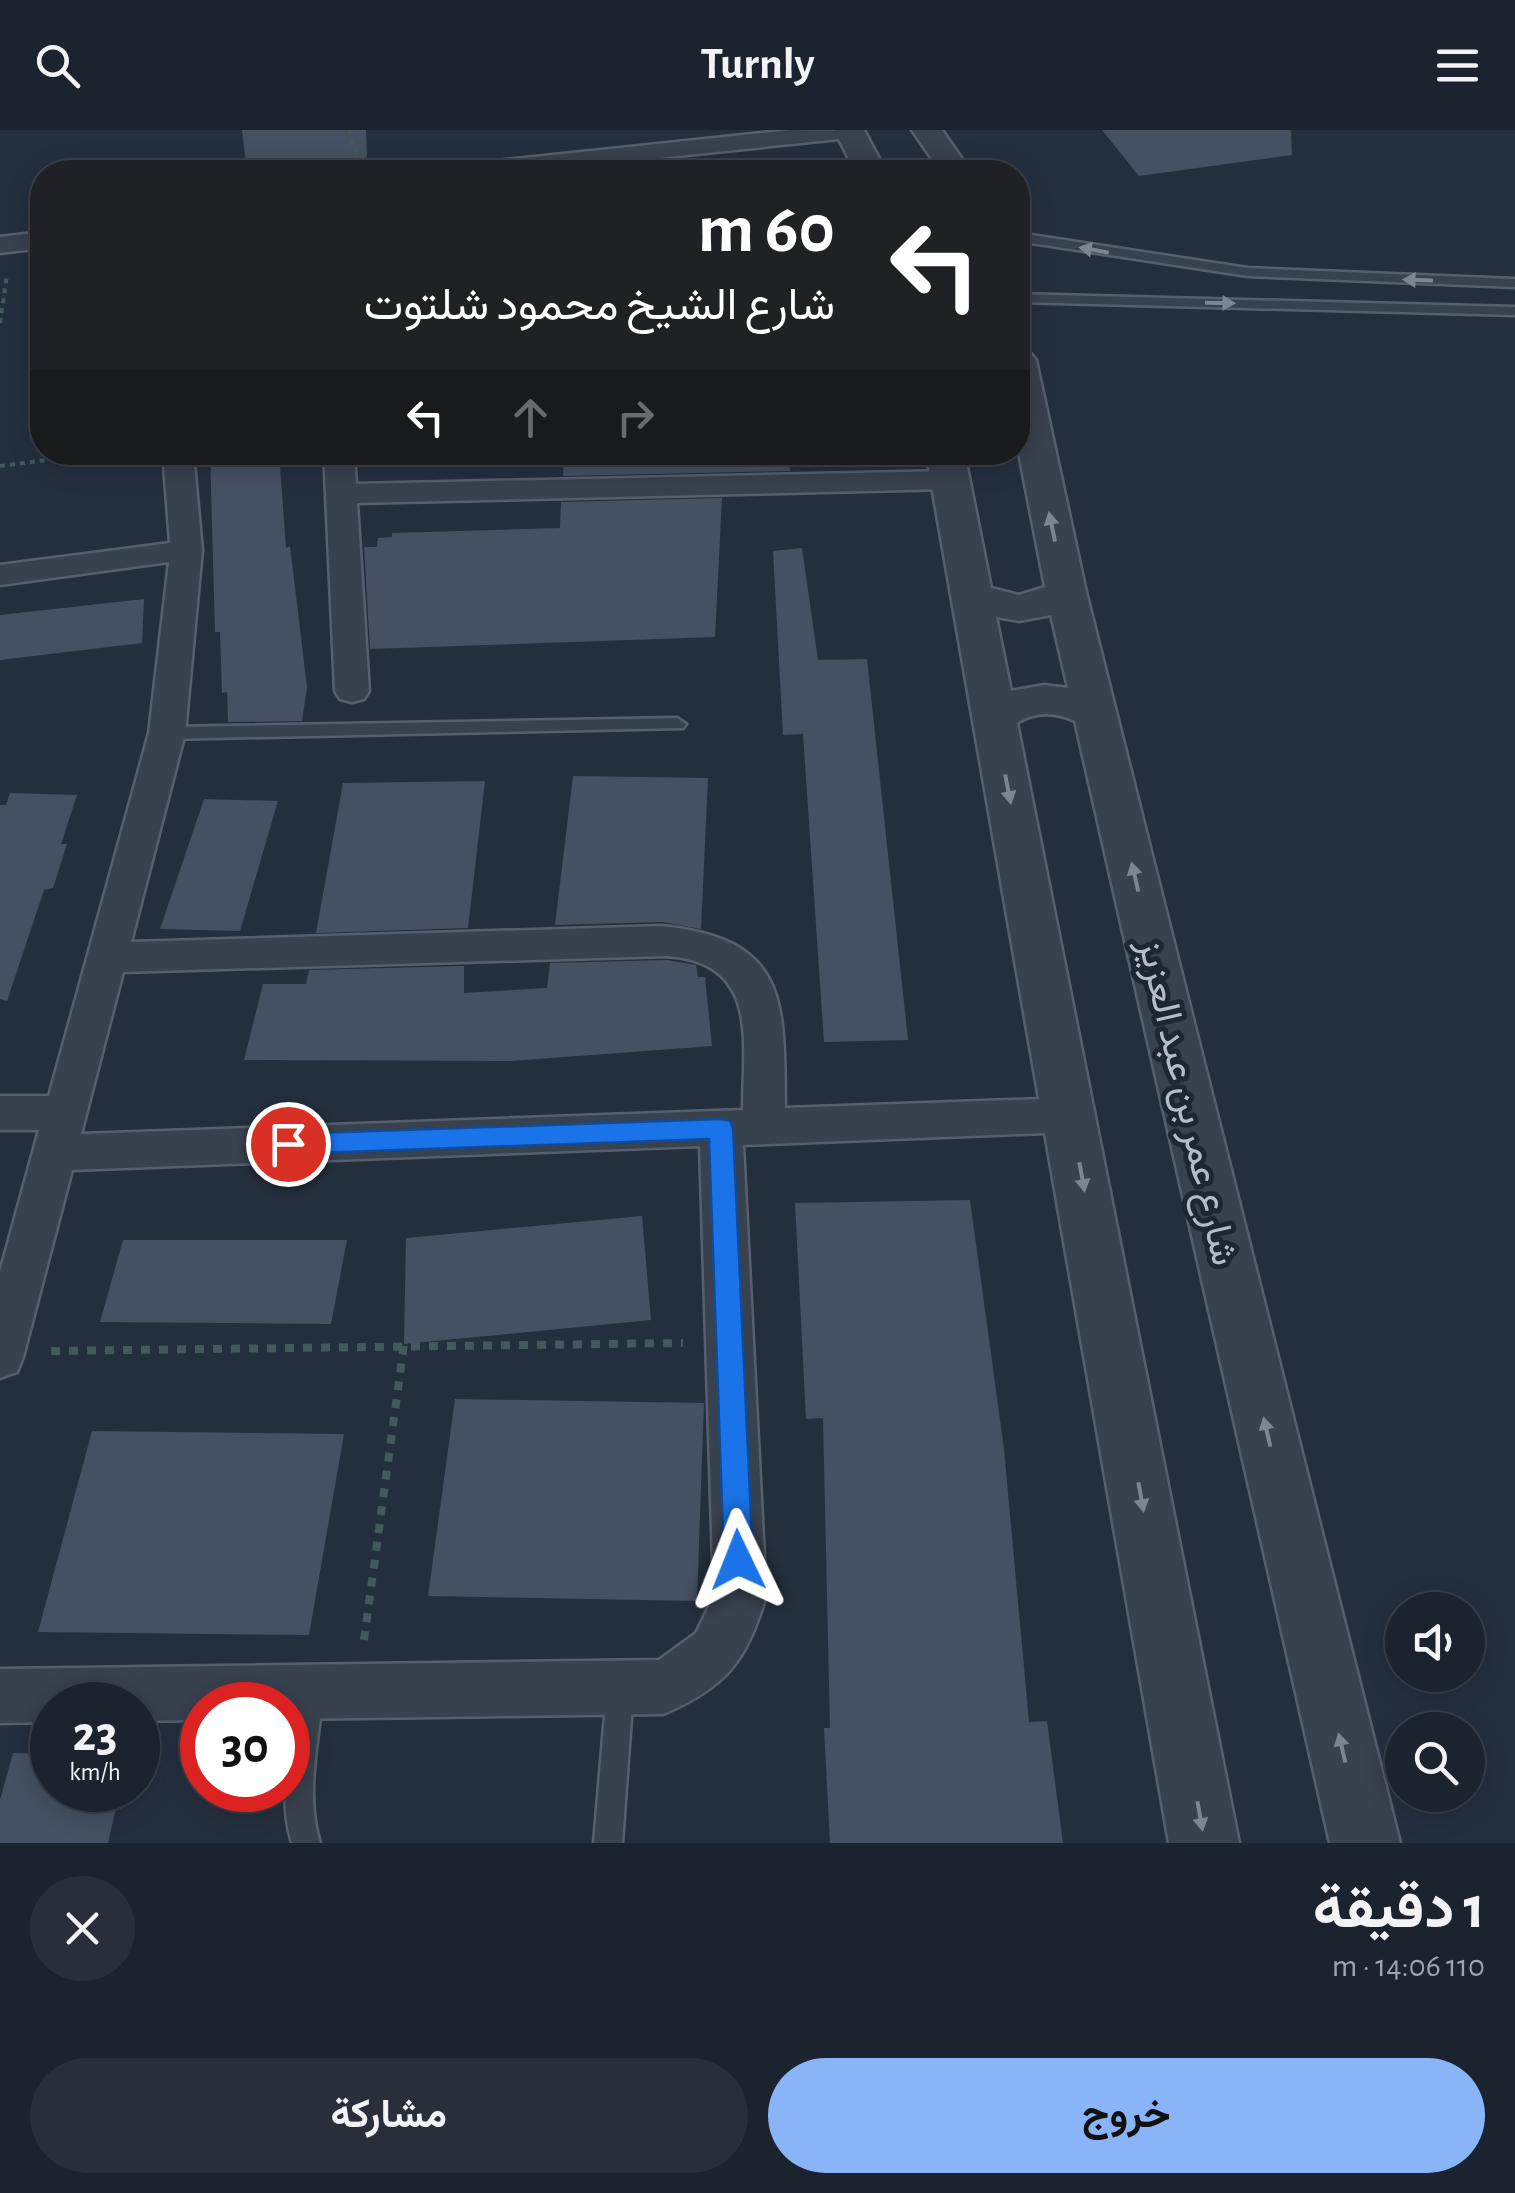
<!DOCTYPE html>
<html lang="ar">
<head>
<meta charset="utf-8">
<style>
	:root { --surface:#1b232e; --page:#282f3a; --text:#f1f3f6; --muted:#a0a4aa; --line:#39404a; --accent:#8ab4f8 }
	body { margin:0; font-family:"Alegreya Sans",Vazirmatn,sans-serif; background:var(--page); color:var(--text); direction:rtl; height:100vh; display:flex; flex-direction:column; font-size:38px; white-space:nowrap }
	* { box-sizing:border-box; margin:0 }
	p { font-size:32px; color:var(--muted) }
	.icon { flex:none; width:55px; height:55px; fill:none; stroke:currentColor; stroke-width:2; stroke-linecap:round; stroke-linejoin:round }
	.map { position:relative; height:1713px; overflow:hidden; direction:ltr }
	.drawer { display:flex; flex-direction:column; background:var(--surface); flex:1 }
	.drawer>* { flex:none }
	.guide { position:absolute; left:30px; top:30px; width:1000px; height:305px; border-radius:40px; box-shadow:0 5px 25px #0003,0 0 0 2px var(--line); direction:rtl; background:#202124; color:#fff; overflow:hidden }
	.controls { position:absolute; left:1385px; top:1462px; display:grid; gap:20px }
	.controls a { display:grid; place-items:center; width:100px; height:100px; border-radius:50%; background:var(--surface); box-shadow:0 5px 25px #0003,0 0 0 2px var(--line); font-size:50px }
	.speed { position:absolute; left:30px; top:1552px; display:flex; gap:20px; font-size:50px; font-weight:700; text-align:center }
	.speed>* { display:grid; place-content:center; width:130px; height:130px; border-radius:50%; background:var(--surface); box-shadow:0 5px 25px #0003,0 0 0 2px var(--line); line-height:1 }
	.speed small { font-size:25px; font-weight:400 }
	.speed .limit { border:15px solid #d22; background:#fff; color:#111 }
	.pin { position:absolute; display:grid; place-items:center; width:85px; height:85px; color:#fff; margin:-42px; border:5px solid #fff; border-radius:50%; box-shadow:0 2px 10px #0007 }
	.me { position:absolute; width:110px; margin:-55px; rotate:358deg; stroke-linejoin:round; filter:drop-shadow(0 0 8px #0008) }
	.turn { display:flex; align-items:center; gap:35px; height:210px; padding:0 30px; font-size:45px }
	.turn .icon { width:130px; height:130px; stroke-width:2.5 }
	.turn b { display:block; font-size:70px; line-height:85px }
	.lanes { display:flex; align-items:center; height:95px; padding:0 30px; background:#0003; justify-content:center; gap:50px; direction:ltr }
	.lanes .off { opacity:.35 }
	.round { display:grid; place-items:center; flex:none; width:105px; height:105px; border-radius:52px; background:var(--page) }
	.overview { display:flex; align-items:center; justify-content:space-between; height:170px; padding:0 30px }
	h1 { font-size:60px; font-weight:700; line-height:75px }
	.primary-button { display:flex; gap:20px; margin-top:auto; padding:20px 30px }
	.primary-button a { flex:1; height:115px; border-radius:60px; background:var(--accent); color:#111; font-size:40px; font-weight:700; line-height:115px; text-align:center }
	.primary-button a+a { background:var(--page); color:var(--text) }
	header { display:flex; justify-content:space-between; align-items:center; height:130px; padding:0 30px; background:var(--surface); font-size:45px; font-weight:700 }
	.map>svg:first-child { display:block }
	.building { fill:#455162 }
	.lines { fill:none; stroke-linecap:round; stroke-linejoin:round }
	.service-casing { stroke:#565f6c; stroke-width:5 }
	.minor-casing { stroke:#565f6c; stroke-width:5 }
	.tertiary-casing { stroke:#565f6c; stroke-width:5 }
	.path-far1 { stroke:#44595c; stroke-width:4; stroke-dasharray:5 5; stroke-linecap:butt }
	.path { stroke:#44595c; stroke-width:8; stroke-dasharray:9 9; stroke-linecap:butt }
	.service { fill:#38414e; fill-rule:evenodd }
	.minor { fill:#38414e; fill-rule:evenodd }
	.tertiary { fill:#38414e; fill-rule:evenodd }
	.oneway { fill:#7c8592 }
	.route { fill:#1a73e8; stroke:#114b97; stroke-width:2.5 }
	.labels { text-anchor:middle; stroke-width:10; stroke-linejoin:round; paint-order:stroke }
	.street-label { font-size:38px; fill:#b4bcc9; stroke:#1d2633 }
</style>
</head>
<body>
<header><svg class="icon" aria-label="menu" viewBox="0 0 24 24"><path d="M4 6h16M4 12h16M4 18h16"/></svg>Turnly<svg class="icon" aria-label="search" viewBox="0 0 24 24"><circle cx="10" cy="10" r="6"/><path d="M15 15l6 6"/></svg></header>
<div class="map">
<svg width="1515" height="1713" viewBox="0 0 1515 1713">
	<rect width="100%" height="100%" fill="#242f3e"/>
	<path class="building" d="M242,0h124l1,31 -120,11z
		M1102,0h189l1,25 -153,21z
		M210,322h69l7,96 4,-2 17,141 -5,34 -74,1 -1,-30 -5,1 -2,-61h-5z
		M575,322h212l3,19 -227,5 1,-19 11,-1z
		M722,368l-7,139 -345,12 -6,-102h13l1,-9 14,-1v-4l168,-5 1,-26z
		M802,418l16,112 49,-1 41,381 -84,2 -21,-308 -20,1 -10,-184z
		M144,469l-2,44 -142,17v-45z
		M573,646l135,2 -7,151 -39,-7 -107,3z
		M485,651l-17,147 -152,5 27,-150z
		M10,663l67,2 -16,49h6l-14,44 -9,2 -37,111 -7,-2v-194h6z
		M204,669l74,2 -38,130 -80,-2z
		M667,830l29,5 2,12h7l7,69 -201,15 -267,-1 19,-76h43l3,-14 155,-4v27l83,-5 3,-25z
		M970,1070l34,249 25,273 18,-1 16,122h-233l-6,-115h6l-7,-310 -17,1 -11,-216z
		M642,1086l9,104 -247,24 2,-106z
		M123,1110h224l-16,84 -231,-2z
		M455,1269l249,4 -7,198 -269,-5z
		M92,1301l252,3 -35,201 -271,-3z
		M13,1623l39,1v36h68l-12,53h-108v-43z"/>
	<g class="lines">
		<defs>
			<path id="service" d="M1018,103l230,35 267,11v8l-267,-11 -230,-35z
				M1018,164l497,13v8l-497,-13z
				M677,588l9,6 -3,4 -516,11 -9,-6 9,-6z
				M620,1548l9,4 4,9 -11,152h-28l13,-152 4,-9z
				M310,1551l9,4 4,9c-5,49 -18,101 -3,149h-28c-15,-48 -1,-99 5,-149l4,-9z"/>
			<path id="minor" d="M790,0l71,1 -12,7 -325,34h-77l12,-7z
				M42,102v16l-42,5v-16z
				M163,322h30l9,98 -17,183 -54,209 531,-16c126,13 122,74 123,182l286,-10 15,5 6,12 -6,12 -15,5 -328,13 23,451c-20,65 -39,91 -103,118l-375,5v-14h-86v15l-64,1v-16h-86v17l-52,1v-54l659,-9 37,-27 18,-37 -14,-450 -628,24 -49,187 -6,15 -17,6v-106l39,-142h-39v-34h49l100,-363 20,-171 -169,23v-20l170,-22zM667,826c93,7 76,84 76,154l-662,24 42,-162z
				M324,322h30l2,32 593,-13 11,3 4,6 -4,6 -11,3 -592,14 12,188 -5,8 -12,3 -12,-3 -5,-8z"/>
			<path id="tertiary" d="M834,0h30l22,42h-30z
				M912,0h30l29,42h-30z
				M1018,219l12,4 6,7 50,232 314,1251h-70l-255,-1122c-20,-9 -39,-10 -58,2l222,1120h-70l-243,-1391h38l27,136 28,7 26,-8 -27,-139zM1051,485l17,73 -24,-3 -33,6 -15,-74 23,4z"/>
		</defs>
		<use href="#service" class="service-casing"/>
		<use href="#minor" class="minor-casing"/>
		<use href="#tertiary" class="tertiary-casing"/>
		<path class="path-far1" d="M349,0l12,42
			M0,193l7,-48
			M0,336l111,-14"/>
		<path class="path" d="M51,1221l632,-8
			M364,1510l40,-296"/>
		<use href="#service" class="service"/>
		<use href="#minor" class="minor"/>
		<use href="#tertiary" class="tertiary"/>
	</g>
	<defs><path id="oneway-solid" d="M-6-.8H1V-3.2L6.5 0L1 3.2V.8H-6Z" transform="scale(2.5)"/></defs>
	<g class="oneway">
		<use href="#oneway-solid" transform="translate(1094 120) rotate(-170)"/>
		<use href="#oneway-solid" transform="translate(1418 150) rotate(-178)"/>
		<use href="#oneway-solid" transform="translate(1220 173) rotate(1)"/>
		<use href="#oneway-solid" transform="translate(1052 397) rotate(-102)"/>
		<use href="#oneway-solid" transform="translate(1008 659) rotate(79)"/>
		<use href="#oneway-solid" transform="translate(1135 747) rotate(-103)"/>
		<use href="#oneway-solid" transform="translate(1082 1047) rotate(80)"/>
		<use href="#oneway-solid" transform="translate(1267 1302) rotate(-103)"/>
		<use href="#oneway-solid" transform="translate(1141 1367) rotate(80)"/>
		<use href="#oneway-solid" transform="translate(1342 1618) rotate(-103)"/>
		<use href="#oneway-solid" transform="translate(1200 1686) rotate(80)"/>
	</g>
	<path class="route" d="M721,989l9,2 3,7 20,432 -5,9 -10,5 -10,-5 -4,-9 -15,-421 -421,15 -9,-3 -3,-7 3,-7 9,-3z"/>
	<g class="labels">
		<g class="street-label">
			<text transform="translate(1189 972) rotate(77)" y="13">شارع عمر بن عبد العزيز</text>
		</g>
	</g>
</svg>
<div class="controls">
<a><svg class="icon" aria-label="sound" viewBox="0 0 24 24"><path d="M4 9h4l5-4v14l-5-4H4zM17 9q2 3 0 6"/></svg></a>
<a><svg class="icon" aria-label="search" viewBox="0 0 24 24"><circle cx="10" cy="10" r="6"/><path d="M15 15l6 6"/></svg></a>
</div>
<div class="speed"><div>23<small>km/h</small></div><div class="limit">30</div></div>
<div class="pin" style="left:288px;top:1014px;background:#d93025"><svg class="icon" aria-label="arrive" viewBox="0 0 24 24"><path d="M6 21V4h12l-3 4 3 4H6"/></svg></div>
<svg class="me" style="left:738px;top:1430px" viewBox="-20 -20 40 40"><path d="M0-17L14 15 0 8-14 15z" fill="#1a73e8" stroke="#fff" stroke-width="4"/></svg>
<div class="guide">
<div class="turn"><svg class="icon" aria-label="left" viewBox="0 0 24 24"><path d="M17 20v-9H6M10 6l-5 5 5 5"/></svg><div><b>60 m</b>شارع الشيخ محمود شلتوت</div></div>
<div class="lanes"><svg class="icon" aria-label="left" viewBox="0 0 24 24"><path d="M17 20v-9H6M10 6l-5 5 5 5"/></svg><svg class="icon off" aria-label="ahead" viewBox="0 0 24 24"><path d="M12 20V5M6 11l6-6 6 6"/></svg><svg class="icon off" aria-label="right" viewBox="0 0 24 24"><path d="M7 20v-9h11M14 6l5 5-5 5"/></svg></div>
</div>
</div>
<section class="drawer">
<div class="overview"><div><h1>1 دقيقة</h1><p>110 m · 14:06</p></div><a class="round"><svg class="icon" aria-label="close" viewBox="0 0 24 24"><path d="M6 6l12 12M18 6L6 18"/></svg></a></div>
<div class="primary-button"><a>خروج</a><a>مشاركة</a></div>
</section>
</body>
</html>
